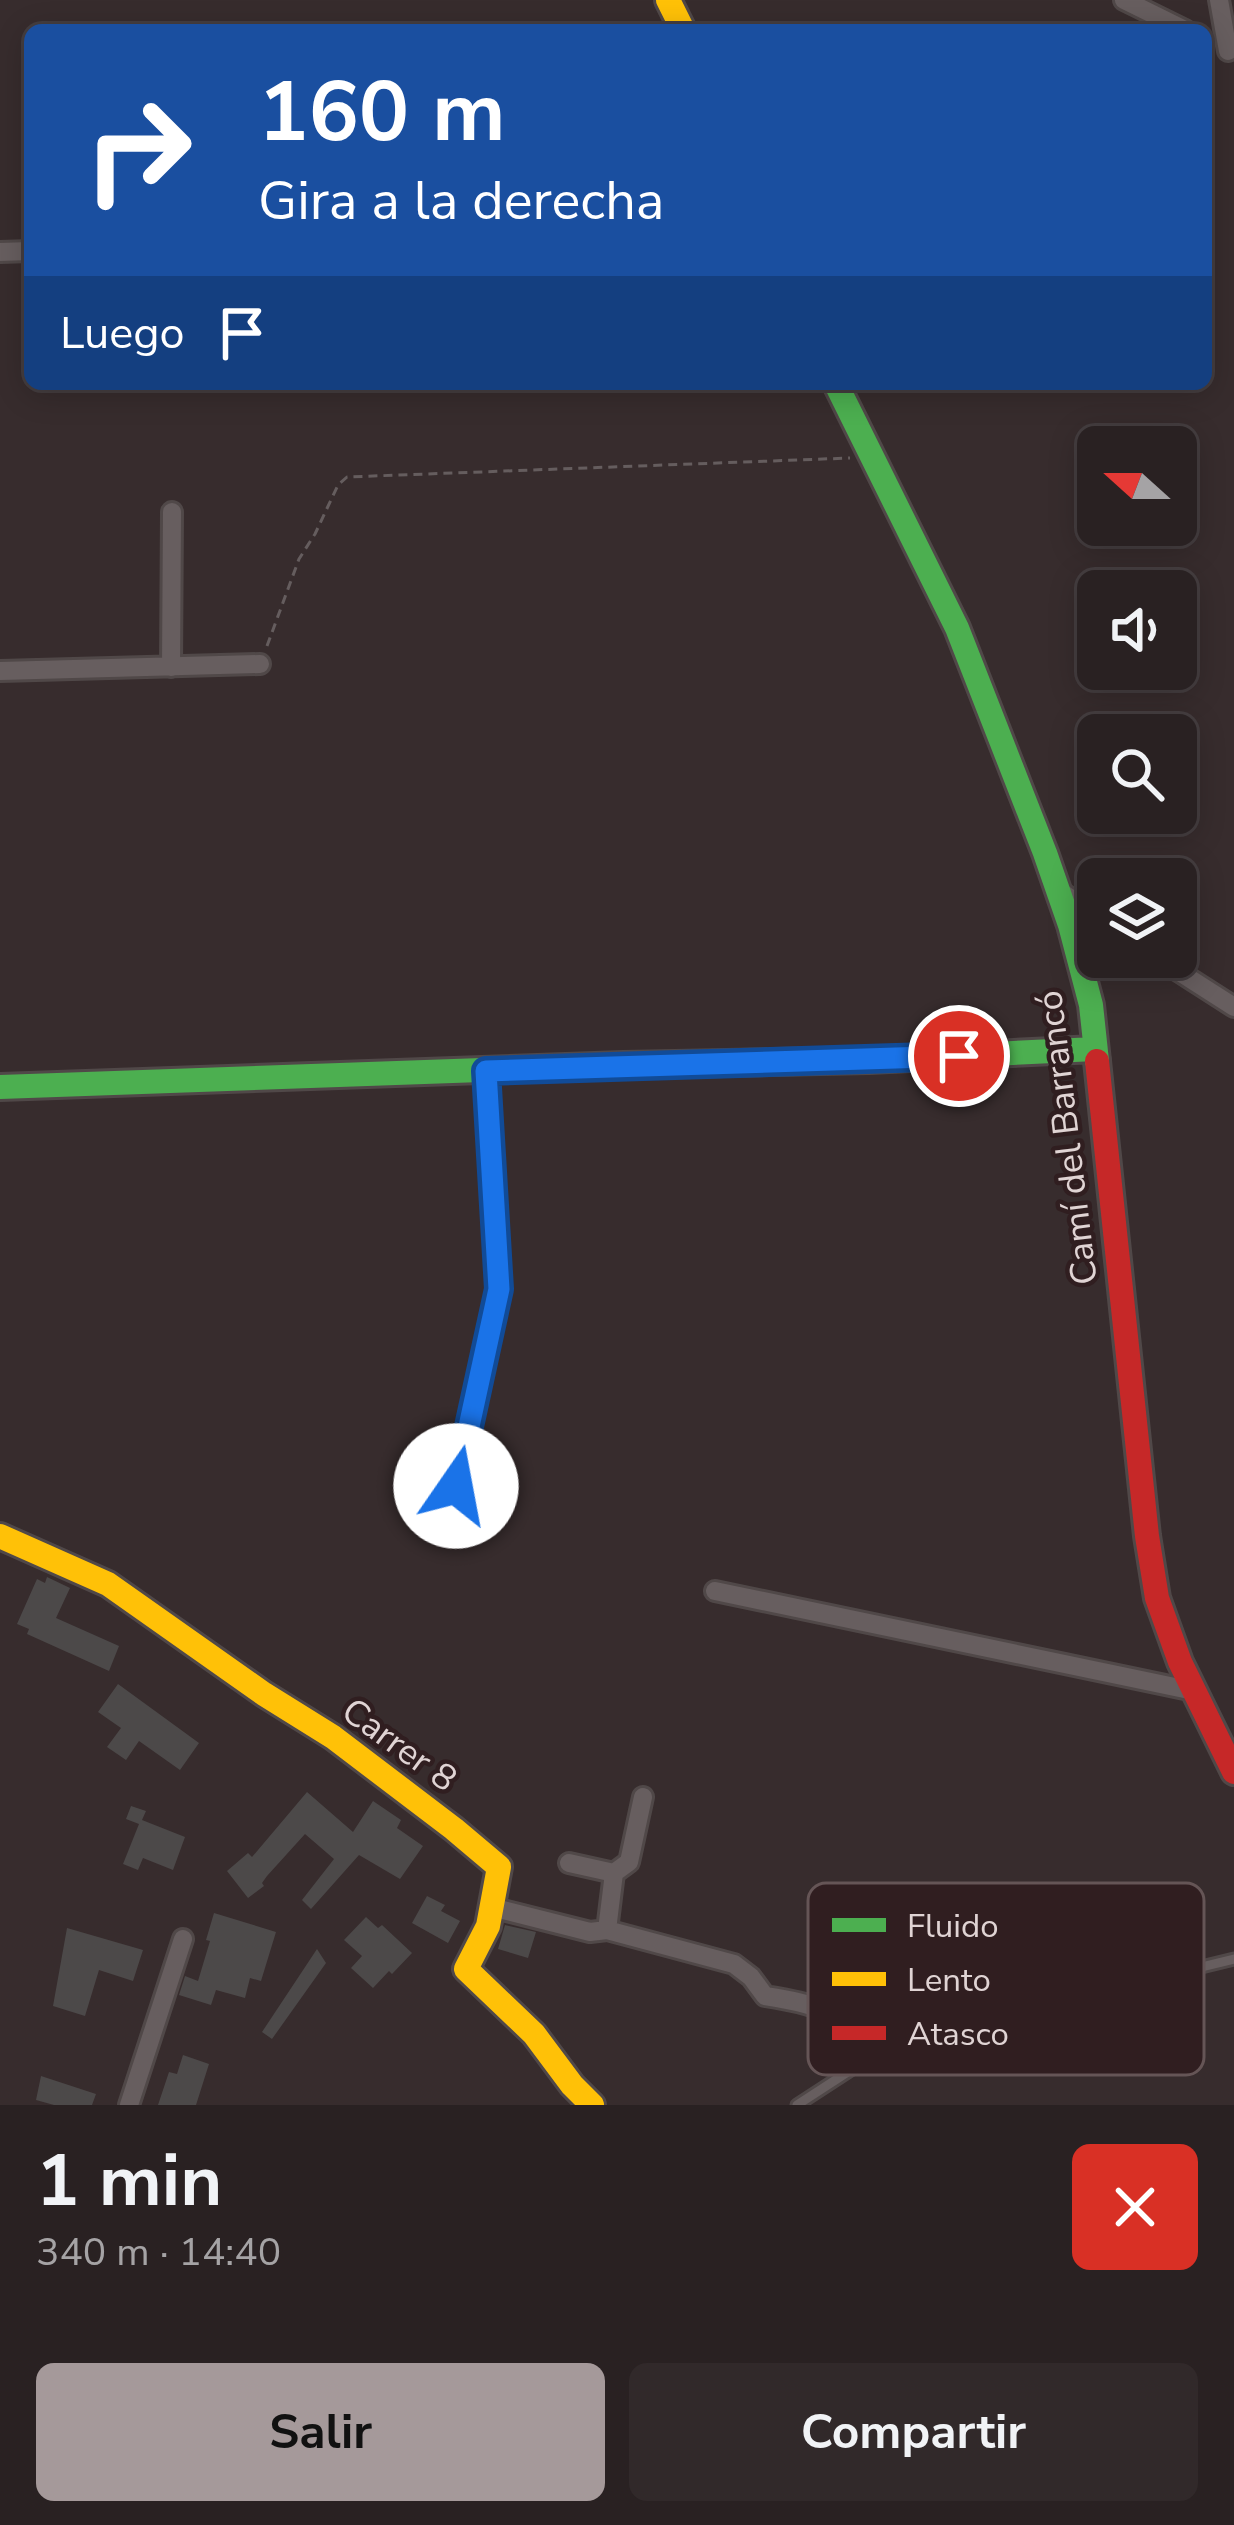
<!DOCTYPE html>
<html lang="es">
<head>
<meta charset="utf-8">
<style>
	:root { --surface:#292122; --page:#31292a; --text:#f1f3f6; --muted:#a5a3a5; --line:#453e40; --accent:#a5999a }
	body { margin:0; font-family:"Nunito Sans",sans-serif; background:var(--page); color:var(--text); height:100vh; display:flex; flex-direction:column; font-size:45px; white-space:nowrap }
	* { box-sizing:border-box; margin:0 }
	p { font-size:39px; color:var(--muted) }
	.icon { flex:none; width:66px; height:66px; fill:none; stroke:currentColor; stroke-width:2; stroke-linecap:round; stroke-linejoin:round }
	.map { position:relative; height:2105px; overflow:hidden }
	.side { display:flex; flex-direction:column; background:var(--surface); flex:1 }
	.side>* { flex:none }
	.top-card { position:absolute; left:24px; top:24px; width:1188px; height:366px; border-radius:18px; box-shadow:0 6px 30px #0003,0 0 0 3px var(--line); background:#1a4fa0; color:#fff; overflow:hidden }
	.needle { width:78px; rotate:291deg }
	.fabs { position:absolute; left:1077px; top:426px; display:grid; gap:24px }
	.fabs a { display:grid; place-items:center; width:120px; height:120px; border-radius:18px; background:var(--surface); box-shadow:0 6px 30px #0003,0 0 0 3px var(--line); font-size:60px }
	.pin { position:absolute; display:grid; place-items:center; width:102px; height:102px; color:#fff; margin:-51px; border:6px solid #fff; border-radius:50%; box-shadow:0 3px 12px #0007 }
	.me { position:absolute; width:132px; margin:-66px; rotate:12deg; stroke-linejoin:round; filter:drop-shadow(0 0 9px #0008) }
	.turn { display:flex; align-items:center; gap:42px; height:252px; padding:0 36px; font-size:54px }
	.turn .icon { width:156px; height:156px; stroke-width:2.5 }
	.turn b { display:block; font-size:84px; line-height:102px }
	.then { display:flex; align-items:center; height:114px; padding:0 36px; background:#0003; gap:24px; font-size:45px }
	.round { display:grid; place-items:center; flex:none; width:126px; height:126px; border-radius:18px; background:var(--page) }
	.head { display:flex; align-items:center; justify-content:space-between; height:204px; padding:0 36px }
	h1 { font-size:72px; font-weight:700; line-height:90px }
	.primary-button { display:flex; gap:24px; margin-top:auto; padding:24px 36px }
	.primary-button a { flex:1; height:138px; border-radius:18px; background:var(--accent); color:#111; font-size:48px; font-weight:700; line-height:138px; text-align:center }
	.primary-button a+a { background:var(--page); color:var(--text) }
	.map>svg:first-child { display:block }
	.building { fill:#4c4949 }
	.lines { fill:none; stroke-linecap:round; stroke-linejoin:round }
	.lane-casing { stroke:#504848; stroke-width:15 }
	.street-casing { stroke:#504848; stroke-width:24 }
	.fast-casing { stroke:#504848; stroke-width:30 }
	.slow-casing { stroke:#504848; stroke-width:30 }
	.jam-casing { stroke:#504848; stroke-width:30 }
	.path { stroke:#655d5e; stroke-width:3; stroke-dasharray:9 6; stroke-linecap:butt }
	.lane { stroke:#675e5f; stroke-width:9 }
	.street { stroke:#675e5f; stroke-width:18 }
	.fast { stroke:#4caf50; stroke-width:24 }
	.slow { stroke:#ffc107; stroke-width:24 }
	.jam { stroke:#c62828; stroke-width:24 }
	.route-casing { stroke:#114b97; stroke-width:30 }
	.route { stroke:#1a73e8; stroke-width:21 }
	.labels { text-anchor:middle; stroke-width:9; stroke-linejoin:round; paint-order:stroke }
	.street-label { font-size:36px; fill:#e0d4d4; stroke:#301e20 }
	.key { fill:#301e20; stroke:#655556; stroke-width:3 }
	.key-label { font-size:33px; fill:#e0d4d4 }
</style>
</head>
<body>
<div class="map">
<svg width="1234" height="2105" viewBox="0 0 1234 2105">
	<rect width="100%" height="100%" fill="#372c2d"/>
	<path class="building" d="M47,1577l23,11 -14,30 63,28 -10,25 -82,-37 2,-5 -12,-5 20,-45 8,4z
		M118,1684l81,59 -19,27 -41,-29 -13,19 -19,-13 14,-19 -23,-16z
		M307,1792l46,40 20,-31 28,19 -4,8 26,18 -23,33 -41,-24 -48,54 -9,-9 32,-41 -29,-25 -38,42 -5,7 2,3 -16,12 -21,-27 21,-18 4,4z
		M131,1806l15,5 -4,9 43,17 -12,33 -30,-12 -5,12 -15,-6 16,-40 -13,-5z
		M427,1896l18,9 -4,6 19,10 -12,22 -36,-20z
		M214,1913l62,19 -15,49 -11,-3 -5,20 -29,-8 -5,15 -32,-10 6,-19 13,5 12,-40 -4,-1z
		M366,1917l12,11 4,-3 30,28 -20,21 -3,-3 -16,17 -22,-20 11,-12 -18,-16z
		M505,1925l31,7 -8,26 -30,-9z
		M67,1928l76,22 -10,31 -34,-11 -14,46 -32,-10z
		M317,1949l9,14 -54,76 -10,-7z
		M183,2055l26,9 -13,41h-38l11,-33 8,2z
		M41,2076l55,18 -4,11h-38l-18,-5z"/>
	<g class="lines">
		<defs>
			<path id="lane" d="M797,2105l80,-52 168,-48 189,-46"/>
			<path id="street" d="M1124,0l61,30
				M1219,0l9,51
				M0,252l30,-1
				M171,667l1,-155
				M0,671l260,-7
				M1058,890l40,27
				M1156,957l78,50
				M456,1486l43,-197 -13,-218
				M715,1591l479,100
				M643,1797l-14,65 -15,11 -7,57 127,34 17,13 14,19c49,8 84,14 98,66
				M569,1863l45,10
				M491,1907l99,25 17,-2
				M129,2105l54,-166"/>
			<path id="fast" d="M836,384l121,244 88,225 25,72 21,80 6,56
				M0,1087l623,-22 246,-5 226,-11"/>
			<path id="slow" d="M668,0l15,30
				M0,1536l108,48 156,110 69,43 121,92 45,38 -11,59 -22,43 68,65 38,51 20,20"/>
			<path id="jam" d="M1097,1061l50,475 10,62 23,64 54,110"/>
		</defs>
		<use href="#lane" class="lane-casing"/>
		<use href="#street" class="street-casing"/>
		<use href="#fast" class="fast-casing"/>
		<use href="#slow" class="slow-casing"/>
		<use href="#jam" class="jam-casing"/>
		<path class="path" d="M267,646l32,-87 16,-25 23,-49 9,-8 503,-19"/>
		<use href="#lane" class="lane"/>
		<use href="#street" class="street"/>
		<use href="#fast" class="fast"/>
		<use href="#slow" class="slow"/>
		<use href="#jam" class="jam"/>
	</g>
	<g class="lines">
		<defs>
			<path id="route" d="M456,1486l43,-197 -13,-218 473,-15"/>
		</defs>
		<use href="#route" class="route-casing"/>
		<use href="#route" class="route"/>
	</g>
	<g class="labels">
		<g class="street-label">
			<text transform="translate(1066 1138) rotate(-97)" y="13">Camí del Barrancó</text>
			<text transform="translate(400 1744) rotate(36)" y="13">Carrer 8</text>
		</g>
	</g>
	<rect x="808" y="1883" width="396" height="192" rx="18" class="key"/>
	<rect x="832" y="1918" width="54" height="14" fill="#4caf50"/>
	<rect x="832" y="1972" width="54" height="14" fill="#ffc107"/>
	<rect x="832" y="2026" width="54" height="14" fill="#c62828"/>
	<g class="key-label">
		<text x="907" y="1937">Fluido</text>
		<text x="907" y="1991">Lento</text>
		<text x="907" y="2045">Atasco</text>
	</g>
</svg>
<div class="fabs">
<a><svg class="needle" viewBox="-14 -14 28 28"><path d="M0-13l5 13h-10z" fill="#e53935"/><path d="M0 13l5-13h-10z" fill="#a5a3a5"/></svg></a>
<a><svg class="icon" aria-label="sound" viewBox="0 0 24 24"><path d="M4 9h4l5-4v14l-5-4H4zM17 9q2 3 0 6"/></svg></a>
<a><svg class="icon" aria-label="search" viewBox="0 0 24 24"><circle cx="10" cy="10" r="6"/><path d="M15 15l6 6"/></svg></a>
<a><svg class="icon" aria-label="layers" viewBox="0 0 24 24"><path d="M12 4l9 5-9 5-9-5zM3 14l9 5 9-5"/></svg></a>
</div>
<div class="pin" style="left:959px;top:1056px;background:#d93025"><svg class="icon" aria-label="arrive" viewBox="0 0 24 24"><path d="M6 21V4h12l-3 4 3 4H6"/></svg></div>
<svg class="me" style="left:456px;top:1486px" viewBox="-20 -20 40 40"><circle r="19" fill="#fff"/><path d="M0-13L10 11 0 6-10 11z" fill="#1a73e8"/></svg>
<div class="top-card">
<div class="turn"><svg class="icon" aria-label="right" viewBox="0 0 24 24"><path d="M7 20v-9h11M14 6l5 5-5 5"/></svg><div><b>160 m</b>Gira a la derecha</div></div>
<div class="then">Luego<svg class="icon" aria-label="arrive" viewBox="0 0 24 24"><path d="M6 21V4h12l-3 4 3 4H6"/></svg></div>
</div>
</div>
<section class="side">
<div class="head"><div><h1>1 min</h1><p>340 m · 14:40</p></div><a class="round" style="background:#d93025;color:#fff"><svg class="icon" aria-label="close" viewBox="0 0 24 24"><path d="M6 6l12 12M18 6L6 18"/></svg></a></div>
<div class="primary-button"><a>Salir</a><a>Compartir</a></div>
</section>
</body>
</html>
